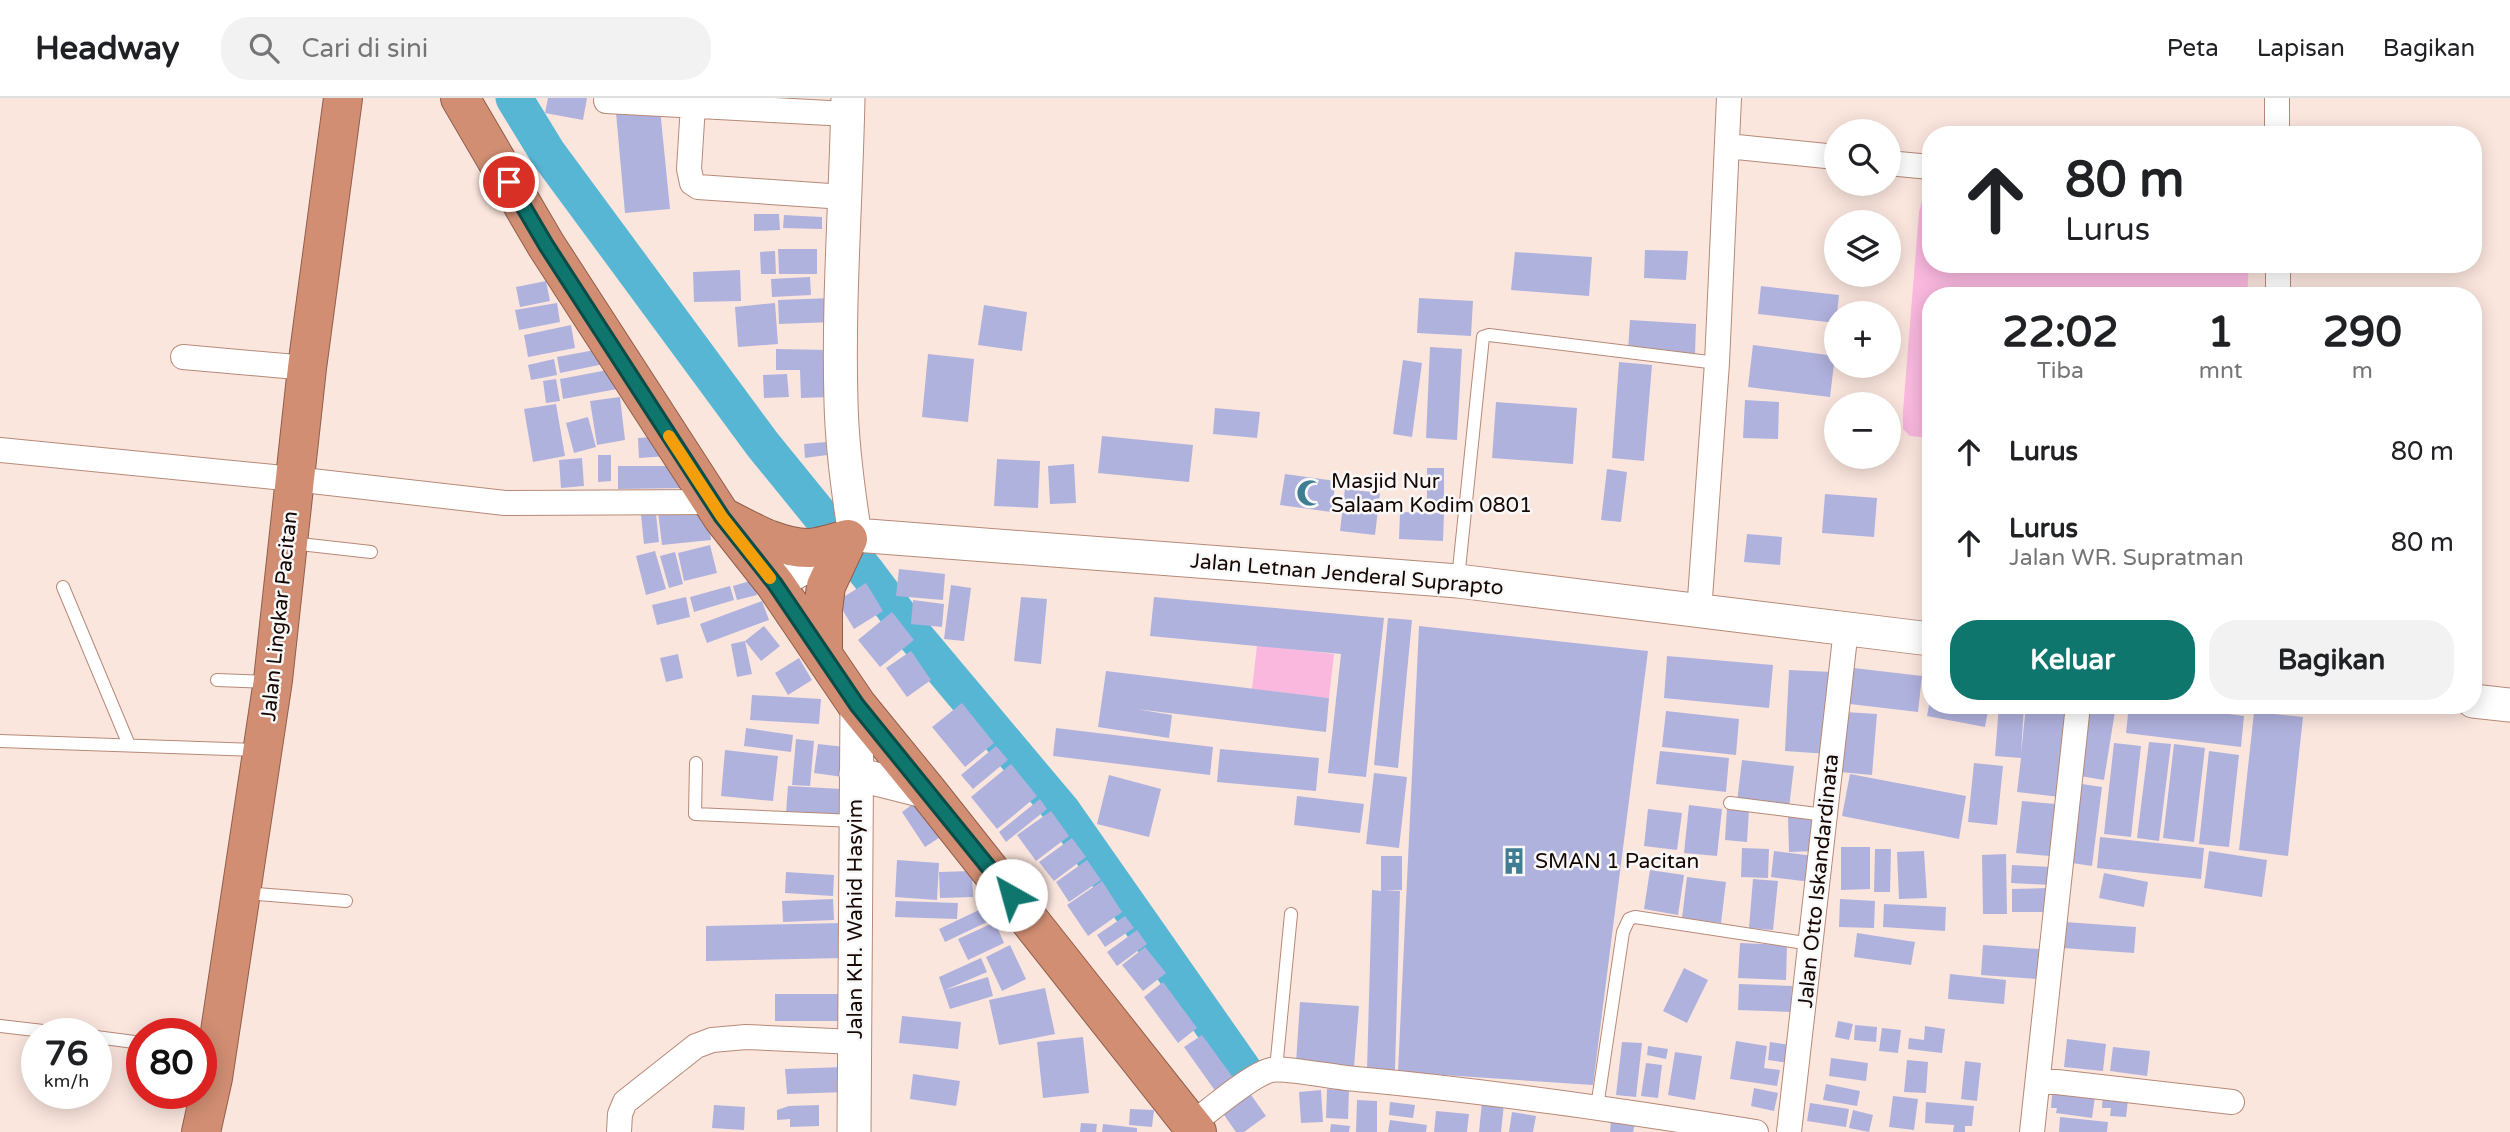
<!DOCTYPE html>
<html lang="id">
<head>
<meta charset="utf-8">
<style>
	:root { --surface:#fff; --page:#f2f2f2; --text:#202124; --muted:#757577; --line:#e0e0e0; --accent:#0f766e }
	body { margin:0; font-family:"Varela Round",sans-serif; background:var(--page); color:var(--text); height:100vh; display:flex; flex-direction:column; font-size:26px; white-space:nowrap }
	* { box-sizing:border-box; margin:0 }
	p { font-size:23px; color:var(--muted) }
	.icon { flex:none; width:38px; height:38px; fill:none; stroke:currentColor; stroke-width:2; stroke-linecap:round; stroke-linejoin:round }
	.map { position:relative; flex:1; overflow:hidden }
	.panel { position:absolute; left:1922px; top:189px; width:560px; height:427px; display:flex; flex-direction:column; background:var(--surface); border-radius:28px; box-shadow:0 4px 18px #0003 }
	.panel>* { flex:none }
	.hud { position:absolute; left:1922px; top:28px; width:560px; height:147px; border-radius:28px; box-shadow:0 4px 18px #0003; background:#fff; color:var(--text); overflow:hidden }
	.tools { position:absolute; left:1824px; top:21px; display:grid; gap:14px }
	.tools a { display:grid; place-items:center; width:77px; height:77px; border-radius:50%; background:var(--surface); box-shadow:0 4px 18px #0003; font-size:35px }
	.speed { position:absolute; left:21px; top:920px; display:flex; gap:14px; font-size:35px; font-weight:700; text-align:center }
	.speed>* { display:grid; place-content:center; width:91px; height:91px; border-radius:50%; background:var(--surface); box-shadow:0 4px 18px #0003; line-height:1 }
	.speed small { font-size:18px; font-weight:400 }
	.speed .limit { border:10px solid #d22; background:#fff; color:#111 }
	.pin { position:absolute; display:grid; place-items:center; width:60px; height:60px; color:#fff; margin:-30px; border:4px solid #fff; border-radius:50%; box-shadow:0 2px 7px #0007 }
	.me { position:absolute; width:77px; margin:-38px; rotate:322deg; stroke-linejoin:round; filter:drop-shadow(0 0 5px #0008) }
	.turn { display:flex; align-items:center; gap:24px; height:147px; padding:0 28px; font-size:32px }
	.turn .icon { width:91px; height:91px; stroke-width:2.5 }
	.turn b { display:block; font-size:49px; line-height:60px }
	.eta { display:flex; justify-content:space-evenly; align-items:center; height:119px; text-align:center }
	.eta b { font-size:42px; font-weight:700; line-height:49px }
	.cta { display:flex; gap:14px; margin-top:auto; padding:14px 28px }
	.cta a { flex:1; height:80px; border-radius:28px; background:var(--accent); color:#fff; font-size:28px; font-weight:700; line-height:80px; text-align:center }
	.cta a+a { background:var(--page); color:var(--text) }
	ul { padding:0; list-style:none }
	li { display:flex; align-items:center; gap:21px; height:91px; padding:0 28px }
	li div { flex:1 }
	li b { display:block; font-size:26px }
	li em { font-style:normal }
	header { display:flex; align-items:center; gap:42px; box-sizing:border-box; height:98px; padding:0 35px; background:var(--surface); border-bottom:2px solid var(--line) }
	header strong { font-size:33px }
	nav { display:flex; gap:38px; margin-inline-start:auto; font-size:24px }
	.search { width:490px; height:63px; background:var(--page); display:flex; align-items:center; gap:18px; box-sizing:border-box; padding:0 24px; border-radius:28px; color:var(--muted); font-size:26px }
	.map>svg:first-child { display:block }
	.green { fill:#fab8df }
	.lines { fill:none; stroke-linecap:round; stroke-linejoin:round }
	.river { stroke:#58b6d5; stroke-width:37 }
	.building { fill:#b0b2de }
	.lane-casing { stroke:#b78977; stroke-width:14 }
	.street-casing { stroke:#b78977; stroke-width:26 }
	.secondary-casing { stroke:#b78977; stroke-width:35 }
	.highway-casing { stroke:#905f4c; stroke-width:40 }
	.lane { stroke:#fff; stroke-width:12 }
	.street { stroke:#fff; stroke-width:24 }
	.secondary { stroke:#fff; stroke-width:33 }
	.highway { stroke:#d18e73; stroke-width:38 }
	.route-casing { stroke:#0a4d48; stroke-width:18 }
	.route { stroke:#0f766e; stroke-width:12 }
	.slow { stroke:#f59e0b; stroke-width:12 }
	.labels { text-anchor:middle; stroke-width:5; stroke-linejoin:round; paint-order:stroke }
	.poi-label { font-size:21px; fill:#160703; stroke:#f8f8f8; text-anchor:start }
	.street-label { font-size:21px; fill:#160703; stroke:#f8f8f8 }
</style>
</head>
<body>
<header>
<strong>Headway</strong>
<div class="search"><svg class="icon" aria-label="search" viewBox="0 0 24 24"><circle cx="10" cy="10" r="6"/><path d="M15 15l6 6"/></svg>Cari di sini</div>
<nav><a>Peta</a><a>Lapisan</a><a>Bagikan</a></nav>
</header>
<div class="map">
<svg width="2510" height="1034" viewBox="0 0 2510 1034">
	<rect width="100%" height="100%" fill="#fbe6de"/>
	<path class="green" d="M1930,101v65h319l-2,32h-317v142l-20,-2 -7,-7v-18l16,-199 3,-11z
		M1257,547l77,9 -5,44 -77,-9z"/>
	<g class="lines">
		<path class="river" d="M514,0l33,54 216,293 105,129 42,56 153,182 184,263"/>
	</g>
	<path class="building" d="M548,0h39l-4,22 -38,-7z
		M660,11l10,100 -45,4 -9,-100z
		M754,116h25l1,16 -26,1z
		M784,117l38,2v12l-39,-1z
		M778,151h39v25h-38z
		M1645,152l43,1 -2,29 -42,-2z
		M775,153l1,23h-15l-1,-22z
		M1515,154l77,5 -3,39 -78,-6z
		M740,172l1,31 -47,1 -1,-30z
		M810,179l1,18 -39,2 -1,-18z
		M546,183l4,20 -30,6 -4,-20z
		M1761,188l78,9 -3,28 -78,-9z
		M832,200l1,24 -54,2 -1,-24z
		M1419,200l54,3 -2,35 -54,-3z
		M557,205l3,19 -41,8 -4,-20z
		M775,205l3,41 -40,3 -3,-40z
		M984,207l43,7 -5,39 -44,-6z
		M1630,222l66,4 -1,31 -67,-4z
		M571,227l4,23 -47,9 -4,-22z
		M1753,247l82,11 -5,41 -82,-10z
		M1430,249l32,2 -5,91 -31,-2z
		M600,251l4,15 -44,9 -3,-16z
		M776,251l52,1 2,47 -29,1 -1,-28h-24z
		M928,256l46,5 -6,63 -46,-5z
		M554,261l3,16 -26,5 -3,-15z
		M1403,262l19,3 -10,74 -19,-3z
		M1619,264l33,3 -8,96 -32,-3z
		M613,271l4,20 -54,10 -3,-20z
		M787,276l2,23 -25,1 -1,-23z
		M556,281l4,22 -14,2 -3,-22z
		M620,299l5,43 -28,5 -7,-44z
		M1745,302l34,2 -1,37 -35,-1z
		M1496,304l81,6 -4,56 -81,-6z
		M556,306l9,52 -32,6 -9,-53z
		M1215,310l45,4 -3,26 -44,-4z
		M588,319l8,30 -22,6 -8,-30z
		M667,338l1,20 -29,2 -1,-20z
		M1102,338l91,9 -4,37 -91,-9z
		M826,344l1,13 -22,3 -1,-14z
		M598,357h13v26l-13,1z
		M582,360l2,28 -23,2 -2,-28z
		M997,361l43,2 -2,47 -44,-2z
		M1074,366l2,39 -26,1 -2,-38z
		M618,368h70v22l-70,1z
		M1427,370h17v40l-17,-1z
		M1607,371l20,3 -6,50 -20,-2z
		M1285,376l51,7 -5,31 -51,-7z
		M1345,391l35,4 -5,42 -35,-4z
		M1825,396l52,4 -3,39 -52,-4z
		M707,409l4,33 -49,5 -4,-33z
		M1400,414l44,1 -1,28 -44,-2z
		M656,416l3,28 -15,2 -3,-29z
		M1747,436l35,3 -2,28 -36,-3z
		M710,447l7,28 -33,8 -6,-28z
		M655,453l11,38 -20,6 -10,-39z
		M675,454l8,32 -14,4 -9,-32z
		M899,471l46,5 -2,26 -47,-4z
		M753,482l4,15 -20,5 -4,-14z
		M866,485l17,28 -29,18 -17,-28z
		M951,487l20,3 -7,53 -20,-2z
		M730,488l4,14 -40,12 -4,-15z
		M686,499l4,20 -33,8 -5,-20z
		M1021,499l26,2 -6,65 -27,-3z
		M1154,499l230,21 -18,159 -38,-4 13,-119 -191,-18z
		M913,502l31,4 -2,23 -31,-3z
		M762,503l7,19 -62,23 -7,-19z
		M892,514l22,28 -34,27 -22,-27z
		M1388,520l24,2 -14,148 -24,-3z
		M764,528l16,20 -19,15 -16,-20z
		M1419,528l229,25 -55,434 -195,-13z
		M745,543l7,33 -15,3 -6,-33z
		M911,553l20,29 -24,17 -21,-29z
		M678,556l5,24 -17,4 -6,-24z
		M1667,558l106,9 -4,43 -105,-10z
		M799,560l13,22 -24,15 -13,-22z
		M1854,570l68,8 -4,36 -68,-8z
		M1789,572l43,2 -4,82 -43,-3z
		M1106,573l223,27 -3,34 -190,-23 36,6 -3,23 -71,-11z
		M752,597l69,4 -2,25 -69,-4z
		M962,605l32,40 -29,24 -33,-40z
		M1929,607h60l-4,22 -58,-11z
		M1999,607h25l-3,49 5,-49h44l-10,92 -43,-5 4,-34 -26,-2z
		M2086,607h30l-12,75 -30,-5z
		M2129,607h32l83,11 -3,31 -115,-14z
		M1666,613l73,8 -3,36 -74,-8z
		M1845,614l32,2 -5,61 -32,-3z
		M2254,614l49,5 -15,139 -49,-6z
		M746,630l47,7 -2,17 -47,-6z
		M1056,630l157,19 -3,28 -157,-19z
		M796,641l18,2 -4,45 -18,-1z
		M2149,644l22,2 -12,97 -22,-3z
		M2114,645l27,3 -10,91 -27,-3z
		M818,646l36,4 -4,30 -36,-5z
		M2174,646l31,4 -11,94 -31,-4z
		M996,648l12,14 -35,29 -12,-14z
		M1220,651l99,9 -3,33 -99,-9z
		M725,652l53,6 -5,45 -52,-5z
		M1660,653l69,7 -3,34 -70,-8z
		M2209,653l30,4 -10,92 -30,-3z
		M1742,662l52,6 -5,42 -52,-6z
		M1974,665l29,3 -6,59 -29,-3z
		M1011,666l26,32 -40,33 -26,-32z
		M1374,675l33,4 -8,71 -33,-4z
		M1850,676l116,22 -7,43 -117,-23z
		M1109,677l52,14 -12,48 -52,-13z
		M2075,685l27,4 -10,79 -27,-4z
		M788,688l54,3 -2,28 -54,-4z
		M1297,698l67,8 -4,29 -66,-8z
		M921,700l24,36 -20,13 -23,-35z
		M1040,701l7,10 -41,33 -7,-10z
		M2022,703l34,3 -6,52 -34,-3z
		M1689,707l33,4 -5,47 -33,-3z
		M1727,710l22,1 -2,33 -22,-2z
		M1648,711l34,4 -5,37 -33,-4z
		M1051,713l18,25 -33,25 -19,-26z
		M1815,718l2,35 -28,1 -1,-35z
		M2100,739l104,11 -3,31 -104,-11z
		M1072,740l14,19 -32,24 -15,-19z
		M1841,749h29v42l-29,1z
		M1742,750l27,1 -1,29 -27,-1z
		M1875,751h16l-1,43h-16z
		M1774,753l40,5 -3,26 -40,-5z
		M1924,753l3,47 -28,1 -2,-47z
		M2209,753l58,9 -5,37 -58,-9z
		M2006,756l1,60h-24l-1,-59z
		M1381,758h21v34h-18l16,1 -5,180 -28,-1 5,-180 9,1z
		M897,762l42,3 -2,37 -42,-3z
		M1087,762l14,20 -32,22 -13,-20z
		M2012,767l39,2 -1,18 -39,-2z
		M1650,772l34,5 -6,40 -34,-6z
		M972,773l1,26 -33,1 -1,-26z
		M786,774l48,3 -1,21 -48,-3z
		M2104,775l44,9 -4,25 -45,-9z
		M1687,779l39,5 -5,41 -39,-5z
		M1753,781l25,2 -5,49 -24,-2z
		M1102,783l20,31 -34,24 -21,-31z
		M2048,790v24h-36v-23z
		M833,801l1,21 -51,2 -1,-21z
		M1840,801l35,2 -1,27 -35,-1z
		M896,803l62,2 -1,16 -62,-2z
		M1884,806l62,3 -1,24 -62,-4z
		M981,811l6,13 -42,20 -6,-13z
		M1125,818l9,12 -29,19 -8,-12z
		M995,824l9,21 -36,17 -10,-21z
		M2065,824l71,5 -2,26 -71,-5z
		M843,825v35l-137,3v-35z
		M1137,832l10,14 -30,22 -10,-14z
		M1857,835l58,9 -4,23 -57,-8z
		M1740,845l47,2 -1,35 -48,-2z
		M1010,847l16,34 -24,12 -16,-34z
		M1983,847l56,4 -2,30 -56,-4z
		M1145,849l21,26 -23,18 -21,-26z
		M981,860l6,14 -42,18 43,-13 5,19 -43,13 -11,-32z
		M1684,870l24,12 -21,43 -24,-12z
		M1950,876l56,6 -2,24 -56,-5z
		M1163,884l34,46 -19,15 -34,-46z
		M1739,886l53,2 -1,26 -53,-2z
		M1045,890l10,46 -56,11 -10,-45z
		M775,896h64v27h-64z
		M1300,904l59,4 -5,61 -58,-4z
		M902,918l59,6 -3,27 -59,-6z
		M1838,923l15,3 -4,16 -14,-3z
		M1855,927l22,2 -1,15 -22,-2z
		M1925,928l20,3 -3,24 -34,-4 1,-11 15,2z
		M1882,930l19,2 -3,23 -19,-2z
		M1202,937l32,44 -18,13 -32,-45z
		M1083,939l6,56 -46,5 -6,-56z
		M2067,941l39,5 -3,27 -39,-4z
		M1736,943l31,5 -3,22 16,2 -3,16 -47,-7z
		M1622,944l20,1 -6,54 -20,-2z
		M1770,944l21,3 -2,18 -21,-3z
		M1648,948l20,3 -2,10 -19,-4z
		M2113,949l37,4 -3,25 -37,-5z
		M1675,954l27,4 -7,44 -27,-5z
		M1831,960l37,5 -2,18 -37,-5z
		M1907,962l21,2 -2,31 -22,-1z
		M1965,963l16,2 -4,38 -16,-2z
		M1646,965l16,2 -4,33 -17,-2z
		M845,969l1,25 -59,2 -2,-25z
		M913,976l47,7 -4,25 -46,-7z
		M1826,986l34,7 -3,15 -34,-6z
		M1754,990l24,5 -4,18 -23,-5z
		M1327,991l22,1 -1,29 -22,-1z
		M1321,992l2,32 -22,1 -2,-31z
		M2096,992l-4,28 -36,-5 1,-5h-6l1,-14z
		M2103,993l26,1 -3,25 -16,-1 1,-8h-9z
		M1249,994l17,24 -22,16h-8l-14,-20z
		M1893,998l25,3 -4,31 -25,-3z
		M1357,1002l20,1v31h-21z
		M1390,1004l25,3 -2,13 -24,-3z
		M1482,1004l22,2 -3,28h-22z
		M1926,1004l48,4 -2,20h-7v6h-12l1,-7 -29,-2z
		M1810,1005l39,6 -3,18 -39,-6z
		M714,1007l31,2 -1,23 -32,-2z
		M819,1007v21l-29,1v-8l-13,1v-10l12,-4z
		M1130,1011l24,1 -2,17 -23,-2z
		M1853,1012l20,5 -4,17 -20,-4z
		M1436,1013l33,3 -2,18h-33z
		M1512,1014l24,4 -3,16h-24z
		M2060,1019l48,5 -1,10h-48z
		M1390,1022l37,5 -1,7h-38z
		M1611,1022l24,4 -2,8h-23z
		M1081,1025l16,1 -1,8h-16z
		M1103,1026l34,4v4h-35z
		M1331,1026l19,2 -1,6h-19z"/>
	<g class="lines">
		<defs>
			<path id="lane" d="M291,445l80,9
				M1458,481l25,-242 6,-2 228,28
				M63,489l66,158
				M217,582l52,2
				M0,643l259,9
				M696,665l-1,51 160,7
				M1730,705l95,12
				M245,795l101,8
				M0,928l69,8
				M96,939l46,6
				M1276,971l15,-155
				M1597,1009l26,-175 6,-13 6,-2 176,27"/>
			<path id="street" d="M2277,0v37
				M606,3l242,13
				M693,7l-4,64 3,14 6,4 146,10
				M1727,48l109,11
				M1888,65l42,4
				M2278,166v32
				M183,259l124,11
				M0,352l294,29 211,24 207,-1
				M1699,514l18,-249 12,-265
				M2039,982l193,22
				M1192,1026c17,-13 60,-50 79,-54 15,-3 66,8 85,9 134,12 267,32 400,53
				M619,1034l1,-18 5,-12 71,-56 16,-6 34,-3 109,5
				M1789,1034l57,-503
				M2032,1034l46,-427"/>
			<path id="secondary" d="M848,0c-2,101 -10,203 -7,304 1,45 7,89 14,133
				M775,486l46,-26 34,-23 603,46 472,58
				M2473,603l37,4
				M856,676l72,18
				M854,1034l3,-427"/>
			<path id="highway" d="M460,0l86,147 176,272 53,67 82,121 71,87 269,340
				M727,421c25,13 55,30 83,29 13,-1 26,-6 38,-9
				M823,556v-44l3,-24 22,-47
				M201,1034l12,-54 60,-398 34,-312 36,-270"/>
		</defs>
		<use href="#lane" class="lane-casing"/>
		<use href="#street" class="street-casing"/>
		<use href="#secondary" class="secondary-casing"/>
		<use href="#highway" class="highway-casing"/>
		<use href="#lane" class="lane"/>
		<use href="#street" class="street"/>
		<use href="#secondary" class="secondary"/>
		<use href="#highway" class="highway"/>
	</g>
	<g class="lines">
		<defs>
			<path id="route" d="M509,84l37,63 176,272 53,67 82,121 154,190"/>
		</defs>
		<use href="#route" class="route-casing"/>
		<use href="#route" class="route"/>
		<path class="slow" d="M669,338l53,81 48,61"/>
	</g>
	<defs>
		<symbol id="mosque-bare" viewBox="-9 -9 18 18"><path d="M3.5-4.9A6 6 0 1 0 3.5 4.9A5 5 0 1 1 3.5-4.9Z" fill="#3e7d92" stroke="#f8f8f8" stroke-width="2.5" paint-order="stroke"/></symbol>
		<symbol id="building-bare" viewBox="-9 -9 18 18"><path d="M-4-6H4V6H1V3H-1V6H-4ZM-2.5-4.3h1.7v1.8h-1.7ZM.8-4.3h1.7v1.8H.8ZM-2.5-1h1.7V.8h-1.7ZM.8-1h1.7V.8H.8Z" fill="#3e7d92" stroke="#f8f8f8" stroke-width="2.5" paint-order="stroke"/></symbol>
	</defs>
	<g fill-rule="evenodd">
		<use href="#mosque-bare" x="1291" y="376" width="38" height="38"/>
		<use href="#building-bare" x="1495" y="744" width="38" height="38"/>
	</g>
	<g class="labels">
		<g class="poi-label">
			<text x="1331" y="390">Masjid Nur<tspan x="1331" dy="24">Salaam Kodim 0801</tspan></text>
			<text x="1535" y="770">SMAN 1 Pacitan</text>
		</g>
		<g class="street-label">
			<text transform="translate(1347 476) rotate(5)" y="7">Jalan Letnan Jenderal Suprapto</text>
			<text transform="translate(279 518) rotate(-84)" y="7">Jalan Lingkar Pacitan</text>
			<text transform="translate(1818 783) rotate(-84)" y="7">Jalan Otto Iskandardinata</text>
			<text transform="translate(855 821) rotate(-90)" y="7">Jalan KH. Wahid Hasyim</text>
		</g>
	</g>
</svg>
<div class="tools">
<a><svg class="icon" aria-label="search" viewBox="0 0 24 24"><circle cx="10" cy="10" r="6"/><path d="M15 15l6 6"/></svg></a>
<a><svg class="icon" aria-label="layers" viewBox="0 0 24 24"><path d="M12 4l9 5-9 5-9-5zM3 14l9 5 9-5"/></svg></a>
<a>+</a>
<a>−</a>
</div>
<div class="speed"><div>76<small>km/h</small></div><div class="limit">80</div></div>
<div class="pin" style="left:509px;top:84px;background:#d93025"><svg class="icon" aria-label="arrive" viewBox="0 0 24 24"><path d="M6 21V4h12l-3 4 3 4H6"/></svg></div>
<svg class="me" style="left:1011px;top:797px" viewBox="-20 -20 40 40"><circle r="19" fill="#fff"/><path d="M0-13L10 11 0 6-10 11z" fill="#0f766e"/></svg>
<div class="hud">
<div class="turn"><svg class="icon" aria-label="ahead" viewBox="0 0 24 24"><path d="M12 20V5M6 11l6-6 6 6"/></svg><div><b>80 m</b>Lurus</div></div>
</div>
<section class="panel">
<div class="eta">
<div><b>22:02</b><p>Tiba</p></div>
<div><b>1</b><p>mnt</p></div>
<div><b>290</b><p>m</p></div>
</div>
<ul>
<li><svg class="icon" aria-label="ahead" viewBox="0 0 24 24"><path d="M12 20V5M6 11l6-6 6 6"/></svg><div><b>Lurus</b></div><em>80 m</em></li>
<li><svg class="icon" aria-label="ahead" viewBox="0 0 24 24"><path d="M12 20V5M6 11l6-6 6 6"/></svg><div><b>Lurus</b><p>Jalan WR. Supratman</p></div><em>80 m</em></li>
</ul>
<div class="cta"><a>Keluar</a><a>Bagikan</a></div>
</section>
</div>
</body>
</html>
